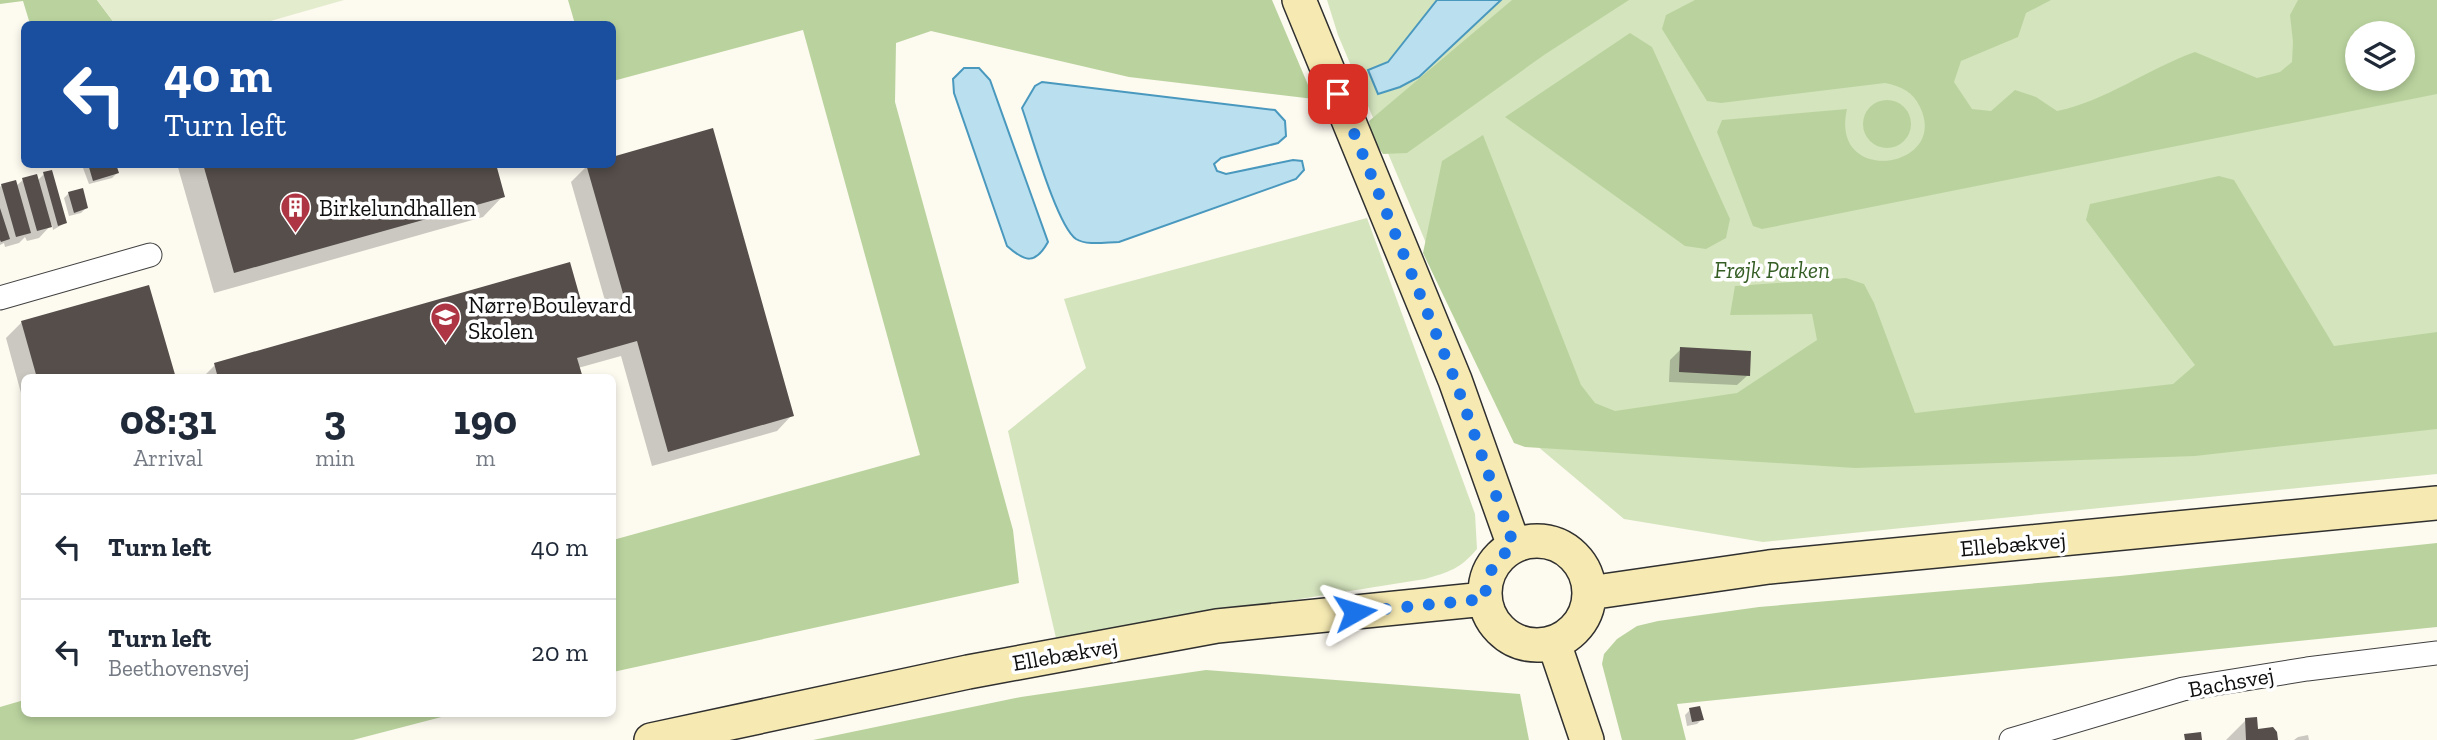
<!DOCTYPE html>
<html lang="en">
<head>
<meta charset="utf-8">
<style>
	:root { --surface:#fff; --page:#f6f6f7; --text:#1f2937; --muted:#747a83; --line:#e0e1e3 }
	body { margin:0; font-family:"Zilla Slab",serif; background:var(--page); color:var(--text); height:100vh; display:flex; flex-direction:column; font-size:26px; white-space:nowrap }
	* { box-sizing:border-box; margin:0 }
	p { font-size:23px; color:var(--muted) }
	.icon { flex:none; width:38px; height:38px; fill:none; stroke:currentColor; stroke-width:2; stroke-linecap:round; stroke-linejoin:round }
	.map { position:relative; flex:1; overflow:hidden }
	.panel { position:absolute; left:21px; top:374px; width:595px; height:343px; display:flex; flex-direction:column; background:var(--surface); border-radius:10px; box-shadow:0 4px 10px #0003 }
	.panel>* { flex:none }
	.banner { position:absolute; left:21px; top:21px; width:595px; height:147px; border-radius:10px; box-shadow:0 4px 10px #0003; background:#1a4fa0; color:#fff; overflow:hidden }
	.tools { position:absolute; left:2345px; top:21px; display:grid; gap:14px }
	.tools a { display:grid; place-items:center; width:70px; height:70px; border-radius:50%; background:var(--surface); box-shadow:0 4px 10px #0003; font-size:35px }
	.pin { position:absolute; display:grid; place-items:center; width:60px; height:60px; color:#fff; margin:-30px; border-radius:14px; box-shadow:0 4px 10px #0006 }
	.me { position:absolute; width:77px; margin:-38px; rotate:84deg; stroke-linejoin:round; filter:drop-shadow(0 0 5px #0008) }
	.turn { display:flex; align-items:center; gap:24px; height:147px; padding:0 28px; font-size:32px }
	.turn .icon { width:91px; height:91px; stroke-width:2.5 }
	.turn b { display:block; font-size:49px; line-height:60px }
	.eta { display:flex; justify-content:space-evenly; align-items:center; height:119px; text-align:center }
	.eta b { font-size:42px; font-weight:800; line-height:49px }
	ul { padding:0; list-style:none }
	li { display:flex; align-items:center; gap:21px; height:105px; padding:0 28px; border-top:2px solid var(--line) }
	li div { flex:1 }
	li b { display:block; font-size:26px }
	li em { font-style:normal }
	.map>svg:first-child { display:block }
	.green { fill:#d4e4bd; fill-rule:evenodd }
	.forest { fill:#bad39e; fill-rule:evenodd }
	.pitch { fill:#e4ecce }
	.water { fill:#badfef; stroke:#4998be; stroke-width:2 }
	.shadow { fill:#0003 }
	.building { fill:#554e4b }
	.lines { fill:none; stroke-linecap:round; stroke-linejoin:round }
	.street-casing { stroke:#414141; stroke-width:25 }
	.secondary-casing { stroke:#303030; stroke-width:36 }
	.street { stroke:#fff; stroke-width:23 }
	.secondary { stroke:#f6eab2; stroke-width:33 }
	.route { stroke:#1a73e8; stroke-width:12; stroke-dasharray:0 21.6 }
	.labels { text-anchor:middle; stroke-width:7; stroke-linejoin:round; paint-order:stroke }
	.poi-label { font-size:23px; fill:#0e0e0e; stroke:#fff; text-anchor:start }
	.park-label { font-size:23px; font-style:italic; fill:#355e25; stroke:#fff }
	.street-label { font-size:23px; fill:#0e0e0e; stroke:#fff }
</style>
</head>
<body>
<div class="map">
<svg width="2437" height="740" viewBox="0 0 2437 740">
	<rect width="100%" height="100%" fill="#fdfaf0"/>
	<path class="green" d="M1327,0h1110v474l-674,68 -139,-23 -94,-79 -71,-119 -121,-286zM2357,33h46v46h-46z
		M1367,218l108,296 2,35c-17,20 -28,23 -52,30l-369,59 -48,-207 78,-63 -22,-69z"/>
	<path class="forest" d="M0,0h97l18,24h-85l-7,-23 -23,3z
		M568,0h704l42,99 -185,-22 -198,-46 -35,12 -1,59 118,428 6,53 -406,89v-132l307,-85 -117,-425 -190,51 -1,-57h-37z
		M1512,0h117l-85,55 -137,98 -24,1 -10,-14 -4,-19z
		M1695,0h356l-25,13 -8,24 -57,24 -7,21 18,27 19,2 24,-21 21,7 21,14c49,-10 90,-42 138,-59l62,26 23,-6 12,-10 1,-20 -3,-27 8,-15h139v94l-675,135 -9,-3 -36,-94 5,-12 125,-11c-18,78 103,60 73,-2 -7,-15 -19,-21 -35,-24l-164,20 -14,-2 -45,-72 4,-14zM2357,33h46v46h-46z
		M1630,33l22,14 78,172 -4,19 -20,11 -21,-3 -180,-129z
		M1863 124a24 24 0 1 1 48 0a24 24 0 1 1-48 0Z
		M1483,135l98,250 14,18 20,8 122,-18 80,-53 -5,-26 -82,1 5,-29 111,-8 18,6 10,19 41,110 258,-29 22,-19 -109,-145 4,-16 129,-28 15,4 100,166 103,-14v97l-242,27 -340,12 -330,-21 -11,-4 -91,-190 19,-92z
		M2437,543v84l-760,77 9,36h-64l-20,-76 2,-10 13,-15 20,-13 21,-5 101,-14 361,-31z
		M1206,670l314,24 9,46h-716l208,-43z
		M24,700v14h429l-100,26h-353v-33z"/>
	<path class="pitch" d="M97,0h247l-84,24h-145z"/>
	<path class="water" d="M1437,0h64l-82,77 -19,10 -22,7 -10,-24 20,-8z
		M964,68h15l11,12 58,162c-13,23 -23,20 -41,4l-53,-153 -1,-14z
		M1042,82l233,28 10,11 1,15 -8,7 -57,15 -7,6 3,7 9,3 67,-14 9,1 2,9 -8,9 -177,63c-12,0 -32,4 -43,-3 -19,-13 -45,-106 -54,-131l13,-22z"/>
	<path class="shadow" d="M87,164h27l3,9 -5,5 -23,6 -6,-16z
		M177,164h317l9,32 -20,21 -269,76z
		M587,166l205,249 -15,16 -125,35 -31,-110 -43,12 3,10h-379l13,-13 369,-47 24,-7 -37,-129z
		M44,174l21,49 -12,7 -1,-6 -13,14 -12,3 -2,-4 -6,6 -14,4 -1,-4 -4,2v-58l2,-2 14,1 7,-6 14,1z
		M69,193l17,15 -5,5 -12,3 -5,-18z
		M22,322l152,56h-150v26l-18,-66z
		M1681,349l67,26 -11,10 -68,-3 1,-22z
		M1690,710l12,9 -5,5 -10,2 -2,-11z
		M2246,720l11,11 19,9h-50z
		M2308,735l1,5h-15l4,-3z"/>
	<path class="building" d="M713,128l81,288 -126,36 -31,-111 -60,17 6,20h-365l-4,-15 356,-101 15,53 41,-11 -40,-140h26v-7z
		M88,164h28l3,9 -26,8z
		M203,164h293l9,33 -271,76z
		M52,170l15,53 -9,3 -15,-54z
		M37,174l15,53 -15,4 -15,-53z
		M16,180l15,53 -15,4 -15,-53z
		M83,188l5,20 -14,5 -6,-21z
		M0,208l10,31 -9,3 -1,-2z
		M149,285l27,93h-139l-16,-57z
		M1680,347l71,4 -1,25 -71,-4z
		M1700,706l4,14 -12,2 -3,-14z
		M2257,717l1,12 15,-2 4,5 1,8h-32l-1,-22z
		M2201,732l1,8h-17l-1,-6z"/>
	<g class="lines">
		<defs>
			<path id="street" d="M0,298l150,-43
				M2011,740l172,-51 124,-20 130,-16"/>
			<path id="secondary" d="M1299,0l156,380 59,166
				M1485 593a52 52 0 1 1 104 0a52 52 0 1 1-104 0Z
				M1589,593l180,-26 668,-64
				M1554,643l33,97
				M651,740l317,-68 249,-46 268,-27"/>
		</defs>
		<use href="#street" class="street-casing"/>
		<use href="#secondary" class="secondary-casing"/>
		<use href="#street" class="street"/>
		<use href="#secondary" class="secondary"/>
	</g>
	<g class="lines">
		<path class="route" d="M1338,94l117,286 59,166c-20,14 -28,28 -29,53l-130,13"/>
	</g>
	<defs>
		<symbol id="building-pin" viewBox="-11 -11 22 30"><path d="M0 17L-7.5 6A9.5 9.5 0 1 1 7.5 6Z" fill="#ae3543" stroke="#fff"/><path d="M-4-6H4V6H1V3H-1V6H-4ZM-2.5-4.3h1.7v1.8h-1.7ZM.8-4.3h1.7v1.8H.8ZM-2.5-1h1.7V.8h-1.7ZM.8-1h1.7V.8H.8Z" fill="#fff"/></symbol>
		<symbol id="school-pin" viewBox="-11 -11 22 30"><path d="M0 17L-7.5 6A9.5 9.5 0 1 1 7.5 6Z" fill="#ae3543" stroke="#fff"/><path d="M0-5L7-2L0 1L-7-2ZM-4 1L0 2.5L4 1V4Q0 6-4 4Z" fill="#fff"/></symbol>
	</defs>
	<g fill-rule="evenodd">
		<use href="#building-pin" x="278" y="190" width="35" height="47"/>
		<use href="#school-pin" x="428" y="300" width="35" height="47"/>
	</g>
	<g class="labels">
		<g class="poi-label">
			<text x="319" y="216">Birkelundhallen</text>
			<text x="468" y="313">Nørre Boulevard<tspan x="468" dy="26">Skolen</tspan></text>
		</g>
		<g class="park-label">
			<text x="1772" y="278">Frøjk Parken</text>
		</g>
		<g class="street-label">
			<text transform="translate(2013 544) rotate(-5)" y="8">Ellebækvej</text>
			<text transform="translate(1065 654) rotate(-10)" y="8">Ellebækvej</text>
			<text transform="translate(2231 682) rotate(-10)" y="8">Bachsvej</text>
		</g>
	</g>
</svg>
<div class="tools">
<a><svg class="icon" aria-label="layers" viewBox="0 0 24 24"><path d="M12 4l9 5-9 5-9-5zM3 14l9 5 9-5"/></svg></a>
</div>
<div class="pin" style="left:1338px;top:94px;background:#d93025"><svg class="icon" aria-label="arrive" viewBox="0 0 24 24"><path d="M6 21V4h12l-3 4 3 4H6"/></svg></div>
<svg class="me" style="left:1355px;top:612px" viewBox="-20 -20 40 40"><path d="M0-17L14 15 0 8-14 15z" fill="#1a73e8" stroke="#fff" stroke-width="4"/></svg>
<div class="banner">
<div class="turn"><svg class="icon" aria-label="left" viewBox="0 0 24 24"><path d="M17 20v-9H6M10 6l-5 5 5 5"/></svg><div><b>40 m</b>Turn left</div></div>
</div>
<section class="panel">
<div class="eta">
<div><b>08:31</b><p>Arrival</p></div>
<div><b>3</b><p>min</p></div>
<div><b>190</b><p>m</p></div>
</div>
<ul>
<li><svg class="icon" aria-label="left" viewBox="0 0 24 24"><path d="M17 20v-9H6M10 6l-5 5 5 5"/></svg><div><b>Turn left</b></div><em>40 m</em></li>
<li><svg class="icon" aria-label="left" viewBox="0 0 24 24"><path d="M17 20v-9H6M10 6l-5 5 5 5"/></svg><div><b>Turn left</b><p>Beethovensvej</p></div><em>20 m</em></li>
</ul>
</section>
</div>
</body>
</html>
